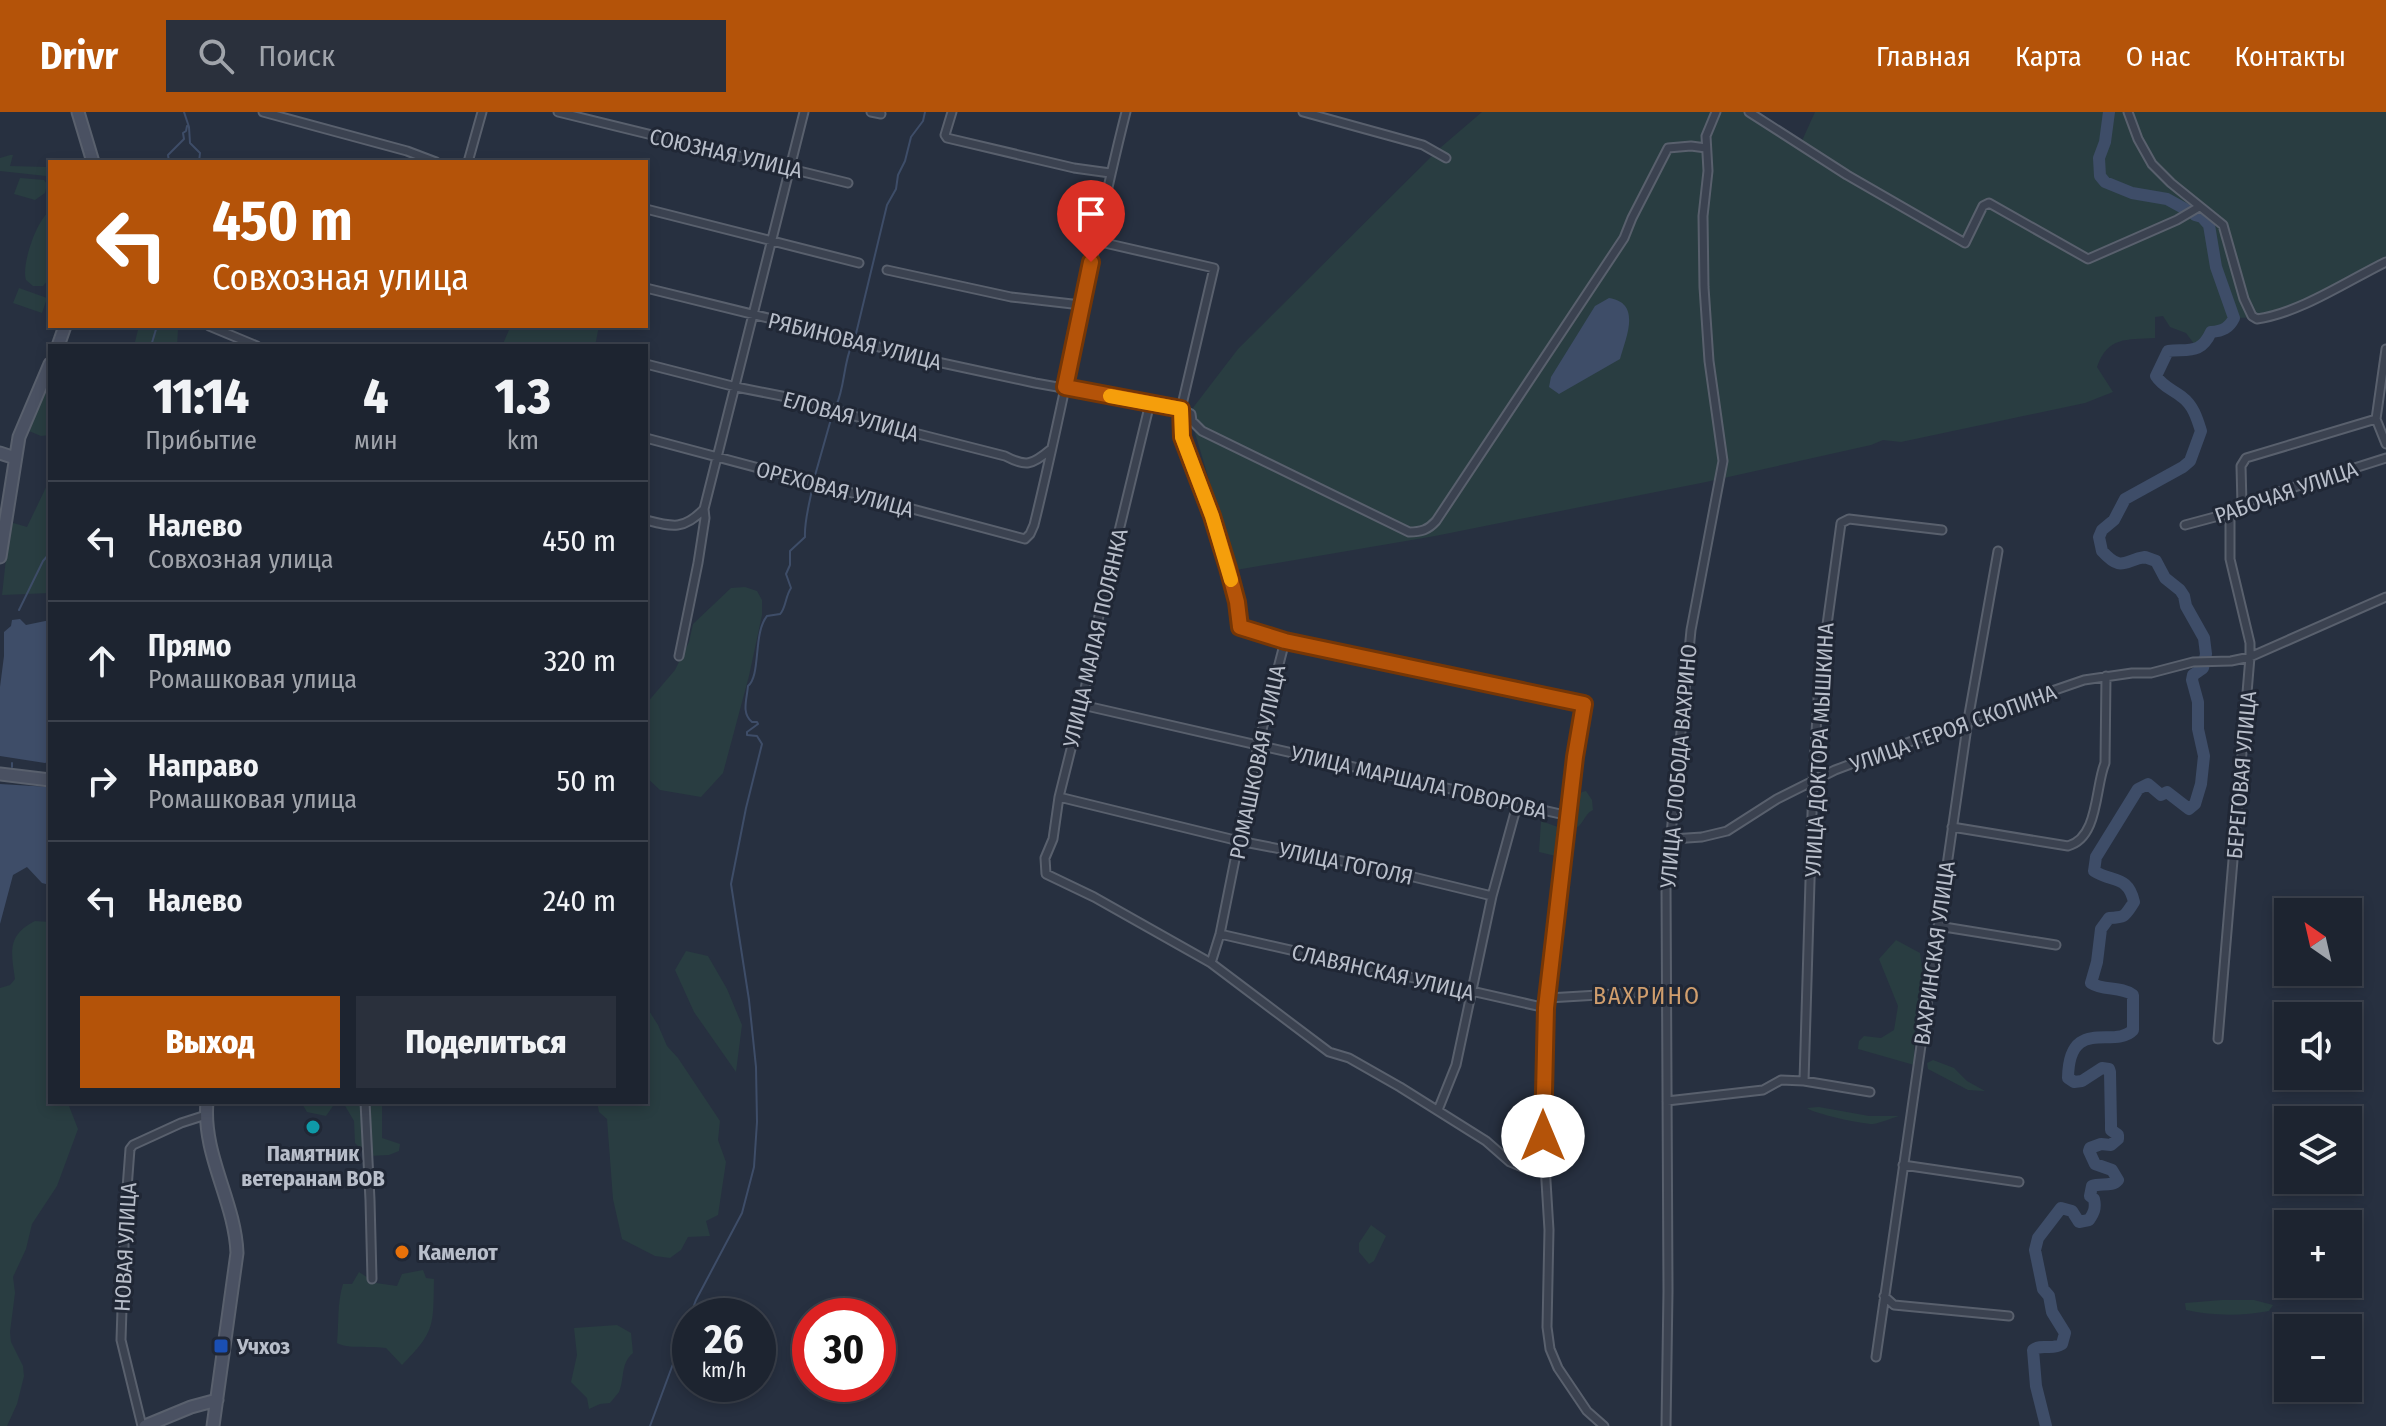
<!DOCTYPE html>
<html lang="ru">
<head>
<meta charset="utf-8">
<style>
	:root { --surface:#1d2430; --page:#2a303c; --text:#f1f3f6; --muted:#a0a4ab; --line:#3b414c; --accent:#b45309 }
	body { margin:0; font-family:"Fira Sans Condensed",sans-serif; background:var(--page); color:var(--text); height:100vh; display:flex; flex-direction:column; font-size:30px; white-space:nowrap }
	* { box-sizing:border-box; margin:0 }
	p { font-size:26px; color:var(--muted) }
	.icon { flex:none; width:44px; height:44px; fill:none; stroke:currentColor; stroke-width:2; stroke-linecap:round; stroke-linejoin:round }
	.map { position:relative; flex:1; overflow:hidden }
	.panel { position:absolute; left:48px; top:232px; width:600px; height:760px; display:flex; flex-direction:column; background:var(--surface); border-radius:0px; box-shadow:0 4px 12px #0003,0 0 0 2px var(--line) }
	.panel>* { flex:none }
	.hud { position:absolute; left:48px; top:48px; width:600px; height:168px; border-radius:0px; box-shadow:0 4px 12px #0003,0 0 0 2px var(--line); background:#b45309; color:#fff; overflow:hidden }
	.needle { width:52px; rotate:326deg }
	.tools { position:absolute; left:2274px; top:786px; display:grid; gap:16px }
	.tools a { display:grid; place-items:center; width:88px; height:88px; border-radius:0px; background:var(--surface); box-shadow:0 4px 12px #0003,0 0 0 2px var(--line); font-size:40px }
	.speed { position:absolute; left:672px; top:1186px; display:flex; gap:16px; font-size:40px; font-weight:700; text-align:center }
	.speed>* { display:grid; place-content:center; width:104px; height:104px; border-radius:50%; background:var(--surface); box-shadow:0 4px 12px #0003,0 0 0 2px var(--line); line-height:1 }
	.speed small { font-size:20px; font-weight:400 }
	.speed .limit { border:12px solid #d22; background:#fff; color:#111 }
	.pin { position:absolute; display:grid; place-items:center; width:68px; height:68px; color:#fff; margin:-82px -34px; border-radius:50% 50% 50% 0; rotate:-45deg; box-shadow:0 0 8px #0007 }
	.pin .icon { rotate:45deg }
	.me { position:absolute; width:88px; margin:-44px; rotate:0deg; stroke-linejoin:round; filter:drop-shadow(0 0 6px #0008) }
	.turn { display:flex; align-items:center; gap:28px; height:168px; padding:0 32px; font-size:36px }
	.turn .icon { width:104px; height:104px; stroke-width:2.5 }
	.turn b { display:block; font-size:56px; line-height:68px }
	.eta { display:flex; justify-content:space-evenly; align-items:center; height:136px; text-align:center }
	.eta b { font-size:48px; font-weight:800; line-height:56px }
	.primary-button { display:flex; gap:16px; margin-top:auto; padding:16px 32px }
	.primary-button a { flex:1; height:92px; border-radius:0px; background:var(--accent); color:#fff; font-size:32px; font-weight:800; line-height:92px; text-align:center }
	.primary-button a+a { background:var(--page); color:var(--text) }
	ul { padding:0; list-style:none }
	li { display:flex; align-items:center; gap:24px; height:120px; padding:0 32px; border-top:2px solid var(--line) }
	li div { flex:1 }
	li b { display:block; font-size:30px }
	li em { font-style:normal }
	header { display:flex; align-items:center; gap:48px; box-sizing:border-box; height:112px; padding:0 40px; background:var(--accent); color:#fff }
	header strong { font-size:38px }
	nav { display:flex; gap:44px; margin-inline-start:auto; font-size:28px }
	.search { width:560px; height:72px; background:var(--page); display:flex; align-items:center; gap:20px; box-sizing:border-box; padding:0 28px; border-radius:0px; color:var(--muted); font-size:30px }
	.map>svg:first-child { display:block }
	.green { fill:#293d41 }
	.water { fill:#3e4d68 }
	.lines { fill:none; stroke-linecap:round; stroke-linejoin:round }
	.stream { stroke:#3e4d68; stroke-width:2 }
	.river { stroke:#3e4d68; stroke-width:12 }
	.street-casing { stroke:#59606d; stroke-width:11 }
	.secondary-casing { stroke:#59606d; stroke-width:15 }
	.street { stroke:#3b4250; stroke-width:7 }
	.secondary { stroke:#4a5162; stroke-width:11 }
	.route-casing { stroke:#753606; stroke-width:20 }
	.route { stroke:#b45309; stroke-width:14 }
	.slow { stroke:#f59e0b; stroke-width:14 }
	.culture-dot { fill:#0f9aa8; stroke:#202735; stroke-width:3 }
	.food-dot { fill:#e8710a; stroke:#202735; stroke-width:3 }
	.transit-dot { fill:#1a4fb4; stroke:#202735; stroke-width:3 }
	.labels { text-anchor:middle; stroke-width:6; stroke-linejoin:round; paint-order:stroke }
	.street-label { font-size:22px; fill:#b8beca; stroke:#202735 }
	.poi-label { font-size:22px; font-weight:bold; fill:#b8beca; stroke:#202735; text-anchor:start }
	.neighbourhood-label { font-size:24px; letter-spacing:2px; fill:#d09e6d; stroke:#202735 }
</style>
</head>
<body>
<header>
<strong>Drivr</strong>
<div class="search"><svg class="icon" aria-label="search" viewBox="0 0 24 24"><circle cx="10" cy="10" r="6"/><path d="M15 15l6 6"/></svg>Поиск</div>
<nav><a>Главная</a><a>Карта</a><a>О нас</a><a>Контакты</a></nav>
</header>
<div class="map">
<svg width="2386" height="1314" viewBox="0 0 2386 1314">
	<rect width="100%" height="100%" fill="#273040"/>
	<path class="green" d="M1482,0h272l47,31 14,-31h571v150l-83,42 -35,13 -34,1c-5,10 -11,13 -23,14l-5,12 -8,5 -12,-16 -16,-6 -7,-11 -8,1v21c-29,2 -47,-2 -58,29l16,25 -28,11 -184,39 -18,-2 -12,5 -165,37 -271,54 -199,34 -47,-157 49,-64 202,-201z
		M10,43h3l-3,11 37,1 -1,9 -46,-5v-13z
		M20,66l24,2 3,4 -2,9 -10,7 -21,-6z
		M50,99v67l-7,8h-10l-7,-6c-5,-15 11,-61 24,-69z
		M19,176l28,10 -5,15 -29,-10z
		M139,214h31l8,4 -1,16h-43z
		M505,214h94l-4,20h-93l7,-16z
		M50,269v54l-9,1 -12,-5z
		M50,367v114l-48,2 8,-73 17,5z
		M745,475l12,4 5,9v15l-13,61 -26,97 -22,24 -41,-7 -14,-13v-73l29,-34 14,-28 4,-18 38,-36z
		M1586,679l6,9 1,10c-9,4 -9,14 -17,18l-2,-3 4,-29 4,-4z
		M1541,709l17,6 5,14 -3,16 -21,-5z
		M35,809l15,1v180h21l-2,4 9,23 -21,57 -25,38 -6,25 -13,28 2,16 -5,39 1,10 12,24 1,10 -7,28 -10,22h-7v-438l10,-3 5,-6c-4,-27 -8,-44 20,-58z
		M1896,828l24,13 3,22 -8,48 -1,42 -56,-16 1,-8 5,-5 17,2 13,-8 4,-24 -19,-47z
		M686,839l22,5 19,33 15,36 -6,47 -42,-60 -19,-42z
		M646,894l12,19 9,21 11,12 42,63 -2,19 8,22 -8,53 -12,6 4,15 -22,1 -7,13 -11,8 -15,-2 -33,-17 -9,-40 -6,-80 -8,-7 -2,-10h49z
		M1933,948l21,8 13,13 18,10 -17,-1 -40,-21 -1,-6z
		M301,990h81v36l18,6 -1,7 -10,4 -21,1 -13,-13 -1,-22 -10,-17 -11,2 -7,10 -19,-4z
		M1819,995l50,9h30c-8,2 -18,7 -26,8 -12,0 -58,-10 -66,-16z
		M1371,1113l15,11 -12,25 -5,3 -10,-12v-9z
		M423,1158l3,8 8,1c-1,46 2,52 -32,86l-16,-17c-14,-2 -40,1 -49,-5 2,-20 0,-40 6,-59h9l7,-12 17,11 21,3 5,-12z
		M2222,1188h32l19,5 -4,6c-26,5 -57,5 -83,-1l-1,-7z
		M617,1213l14,8 2,20c-13,11 -8,25 -14,39 -3,4 -6,7 -9,11l-10,1 -11,5 -2,-11 -16,-16 6,-27 -3,-27z"/>
	<path class="water" d="M1609,186c33,5 17,39 11,61l-61,35 -10,-7 2,-10 44,-71z
		M20,507l6,6 24,-5v141l-5,2 -45,-7v-69l4,-31v-24l7,-6 1,-6z
		M0,672l50,3v98l-8,-2 -15,-16 -14,8 -13,49z"/>
	<g class="lines">
		<path class="stream" d="M184,0l5,15 1,16 10,10 -1,9
			M169,50l-1,-7 16,-16 -1,-6 3,-2 1,-5
			M855,226l32,-133 9,-16 2,-14 7,-14 6,-24 12,-16 2,-9
			M151,234l6,-20
			M836,294c9,-19 7,-41 16,-62
			M814,367l19,-67
			M19,498l24,-49 7,-8
			M12,655v-4
			M690,1204l6,-16 46,-87 12,-46 3,-45 -1,-55 -7,-67 -18,-116 15,-76 16,-64 -5,-8 -10,-1v-3l11,-8 -1,-2h-5c-11,-9 -5,-23 -4,-36 13,-10 5,-53 19,-70l13,-2c6,-6 5,-17 11,-26l-5,-14 4,-9v-14l15,-14c-1,-16 5,-36 8,-52
			M650,1314l40,-108"/>
		<path class="river" d="M2109,0l-4,30 -6,16 1,18 5,6 27,11 35,6 20,11
			M2046,1314l-10,-40 -3,-36c9,-7 18,1 29,-6l3,-11 -13,-21 -3,-16 -6,-7 -8,-39 3,-12 23,-30 11,3 7,11 10,-2c5,-7 7,-12 5,-21l-4,-3 2,-10c9,-3 20,1 26,-6l-6,-10 -17,-6 -6,-13 1,-3 11,-4 10,1 7,-6v-4l-7,-5v-6l-1,-52 -1,-3 -7,-1 -20,13 -8,1 -6,-4c1,-63 46,-28 65,-48v-35c-12,-9 -30,-4 -42,-12l6,-21 4,-33 8,-11c17,-1 15,-1 25,-16 -6,-27 -21,-19 -40,-31l2,-14 42,-68 10,-5 13,11 6,-3 22,17 6,-5 6,-20 3,-28 -6,-27v-27l-6,-22 1,-5 10,-7 3,-14 -2,-16 -18,-32 -2,-10 -4,-6 -15,-12 -9,-17 -11,-4c-21,3 -23,16 -43,-6l-3,-14 3,-7 12,-10 11,-21 58,-32 7,-6 11,-30c-4,-13 -8,-26 -19,-34 -10,-8 -19,-10 -26,-21l12,-25c22,-2 33,3 43,-19 12,-1 18,-4 23,-14l-18,-51 -7,-42 -7,-8 -7,-2"/>
		<defs>
			<path id="street" d="M263,0l144,39 29,11
				M558,0l290,71
				M871,0l10,2
				M952,0l-7,23 2,3 127,30 36,5
				M1303,0l120,33 23,13
				M1749,0l98,63 118,68 18,-37 6,-3 99,56 89,-39 22,-13
				M2128,0l10,27 14,25 19,19 52,42 21,74 8,17 5,3c43,-6 90,-38 129,-57
				M468,50l14,-50
				M646,97l213,54
				M1096,129l118,27 -33,141 1,28 30,79 16,52 9,34 3,25 45,14 299,63 -10,63 -28,241 -4,108 7,114 -2,97 3,22 8,19 29,43 17,15
				M887,158l124,27 70,8
				M646,176l187,46 81,23 121,26 146,26 10,5 1,7 10,10 207,101c12,0 19,-2 27,-11l188,-283 8,-20 36,-70 23,-2 15,2
				M209,214l48,20
				M2386,237l-10,70 10,25
				M646,252l90,23 71,14 76,24 122,31c21,11 27,9 45,-6
				M1150,291l-49,202 -19,100 -23,92 -6,42 -8,19 1,16 48,23 117,66 118,89 20,6 51,29 86,54 24,21 17,7 11,-4 5,-8
				M646,326l379,101 5,-5 4,-9c34,-137 57,-276 92,-413
				M2242,393l-1,-39 5,-8 130,-39
				M646,408c27,7 38,10 58,-11
				M2185,413l45,-12 17,-11 139,-44
				M679,544l19,-93 7,-45 -1,-9 100,-397
				M1082,593l487,111
				M1059,685l180,44 129,25 124,30
				M1952,715l116,19c31,-8 27,-60 37,-83l1,-87
				M1672,727l30,-2 25,-6 50,-32 58,-29 133,-50 116,-40 48,-7h19l42,-11 38,-1 19,-4 136,-60
				M1938,814l118,19
				M1220,822l326,74
				M1211,851l9,-29 38,-189 27,-104
				M1548,886l118,-7
				M2218,927l32,-382v-14l-20,-84v-46
				M1804,969l9,-300 6,-98 22,-160 8,-4 93,11
				M1667,989l96,-11 18,-10 23,1 66,11
				M365,990l5,98 2,79
				M1438,998l18,-45 36,-169 25,-91
				M1903,1053l116,17
				M1884,1184l10,9 115,11
				M1876,1245l92,-637 30,-169
				M142,1314l-21,-86 4,-125 5,-66 3,-4 48,-22 25,-8
				M1666,1314l2,-135 -2,-406 25,-255 32,-169 -14,-100 -5,-74 -1,-71 5,-45 -2,-35 10,-24"/>
			<path id="secondary" d="M78,0l15,50
				M58,234l7,-20
				M0,341l15,5
				M0,445l19,-120 31,-73
				M0,662l50,6
				M207,990c-5,53 28,99 30,151l-24,173
				M145,1314l46,-19 26,-7"/>
		</defs>
		<use href="#street" class="street-casing"/>
		<use href="#secondary" class="secondary-casing"/>
		<use href="#street" class="street"/>
		<use href="#secondary" class="secondary"/>
	</g>
	<g class="lines">
		<defs>
			<path id="route" d="M1091,150l-26,125 116,22 1,28 30,79 16,52 9,34 3,25 45,14 299,63 -9,53 -29,251 -3,128"/>
		</defs>
		<use href="#route" class="route-casing"/>
		<use href="#route" class="route"/>
		<path class="slow" d="M1110,284l71,13 1,28 30,79 19,64"/>
	</g>
	<circle class="culture-dot" cx="313" cy="1015" r="8"/>
	<circle class="food-dot" cx="402" cy="1140" r="8"/>
	<rect class="transit-dot" x="213" y="1226" width="16" height="16" rx="4"/>
	<g class="labels">
		<g class="street-label">
			<text transform="translate(726 41) rotate(13)" y="8">СОЮЗНАЯ УЛИЦА</text>
			<text transform="translate(855 229) rotate(14)" y="8">РЯБИНОВАЯ УЛИЦА</text>
			<text transform="translate(851 304) rotate(15)" y="8">ЕЛОВАЯ УЛИЦА</text>
			<text transform="translate(835 377) rotate(15)" y="8">ОРЕХОВАЯ УЛИЦА</text>
			<text transform="translate(2286 380) rotate(-19)" y="8">РАБОЧАЯ УЛИЦА</text>
			<text transform="translate(1095 526) rotate(-77)" y="8">УЛИЦА МАЛАЯ ПОЛЯНКА</text>
			<text transform="translate(1953 616) rotate(-20)" y="8">УЛИЦА ГЕРОЯ СКОПИНА</text>
			<text transform="translate(1819 638) rotate(-87)" y="8">УЛИЦА ДОКТОРА МЫШКИНА</text>
			<text transform="translate(1257 650) rotate(-78)" y="8">РОМАШКОВАЯ УЛИЦА</text>
			<text transform="translate(1678 654) rotate(-85)" y="8">УЛИЦА СЛОБОДА ВАХРИНО</text>
			<text transform="translate(2241 663) rotate(-85)" y="8">БЕРЕГОВАЯ УЛИЦА</text>
			<text transform="translate(1419 670) rotate(13)" y="8">УЛИЦА МАРШАЛА ГОВОРОВА</text>
			<text transform="translate(1346 751) rotate(12)" y="8">УЛИЦА ГОГОЛЯ</text>
			<text transform="translate(1934 841) rotate(-82)" y="8">ВАХРИНСКАЯ УЛИЦА</text>
			<text transform="translate(1383 860) rotate(13)" y="8">СЛАВЯНСКАЯ УЛИЦА</text>
			<text transform="translate(125 1135) rotate(-87)" y="8">НОВАЯ УЛИЦА</text>
		</g>
		<g class="poi-label">
			<text x="313" y="1049" text-anchor="middle">Памятник<tspan x="313" dy="25">ветеранам ВОВ</tspan></text>
			<text x="418" y="1148">Камелот</text>
			<text x="237" y="1242">Учхоз</text>
		</g>
		<g class="neighbourhood-label">
			<text x="1647" y="892">ВАХРИНО</text>
		</g>
	</g>
</svg>
<div class="tools">
<a><svg class="needle" viewBox="-14 -14 28 28"><path d="M0-13l5 13h-10z" fill="#e53935"/><path d="M0 13l5-13h-10z" fill="#a0a4ab"/></svg></a>
<a><svg class="icon" aria-label="sound" viewBox="0 0 24 24"><path d="M4 9h4l5-4v14l-5-4H4zM17 9q2 3 0 6"/></svg></a>
<a><svg class="icon" aria-label="layers" viewBox="0 0 24 24"><path d="M12 4l9 5-9 5-9-5zM3 14l9 5 9-5"/></svg></a>
<a>+</a>
<a>−</a>
</div>
<div class="speed"><div>26<small>km/h</small></div><div class="limit">30</div></div>
<div class="pin" style="left:1091px;top:150px;background:#d93025"><svg class="icon" aria-label="arrive" viewBox="0 0 24 24"><path d="M6 21V4h12l-3 4 3 4H6"/></svg></div>
<svg class="me" style="left:1543px;top:1024px" viewBox="-20 -20 40 40"><circle r="19" fill="#fff"/><path d="M0-13L10 11 0 6-10 11z" fill="#b45309"/></svg>
<div class="hud">
<div class="turn"><svg class="icon" aria-label="left" viewBox="0 0 24 24"><path d="M17 20v-9H6M10 6l-5 5 5 5"/></svg><div><b>450 m</b>Совхозная улица</div></div>
</div>
<section class="panel">
<div class="eta">
<div><b>11:14</b><p>Прибытие</p></div>
<div><b>4</b><p>мин</p></div>
<div><b>1.3</b><p>km</p></div>
</div>
<ul>
<li><svg class="icon" aria-label="left" viewBox="0 0 24 24"><path d="M17 20v-9H6M10 6l-5 5 5 5"/></svg><div><b>Налево</b><p>Совхозная улица</p></div><em>450 m</em></li>
<li><svg class="icon" aria-label="ahead" viewBox="0 0 24 24"><path d="M12 20V5M6 11l6-6 6 6"/></svg><div><b>Прямо</b><p>Ромашковая улица</p></div><em>320 m</em></li>
<li><svg class="icon" aria-label="right" viewBox="0 0 24 24"><path d="M7 20v-9h11M14 6l5 5-5 5"/></svg><div><b>Направо</b><p>Ромашковая улица</p></div><em>50 m</em></li>
<li><svg class="icon" aria-label="left" viewBox="0 0 24 24"><path d="M17 20v-9H6M10 6l-5 5 5 5"/></svg><div><b>Налево</b></div><em>240 m</em></li>
</ul>
<div class="primary-button"><a>Выход</a><a>Поделиться</a></div>
</section>
</div>
</body>
</html>
